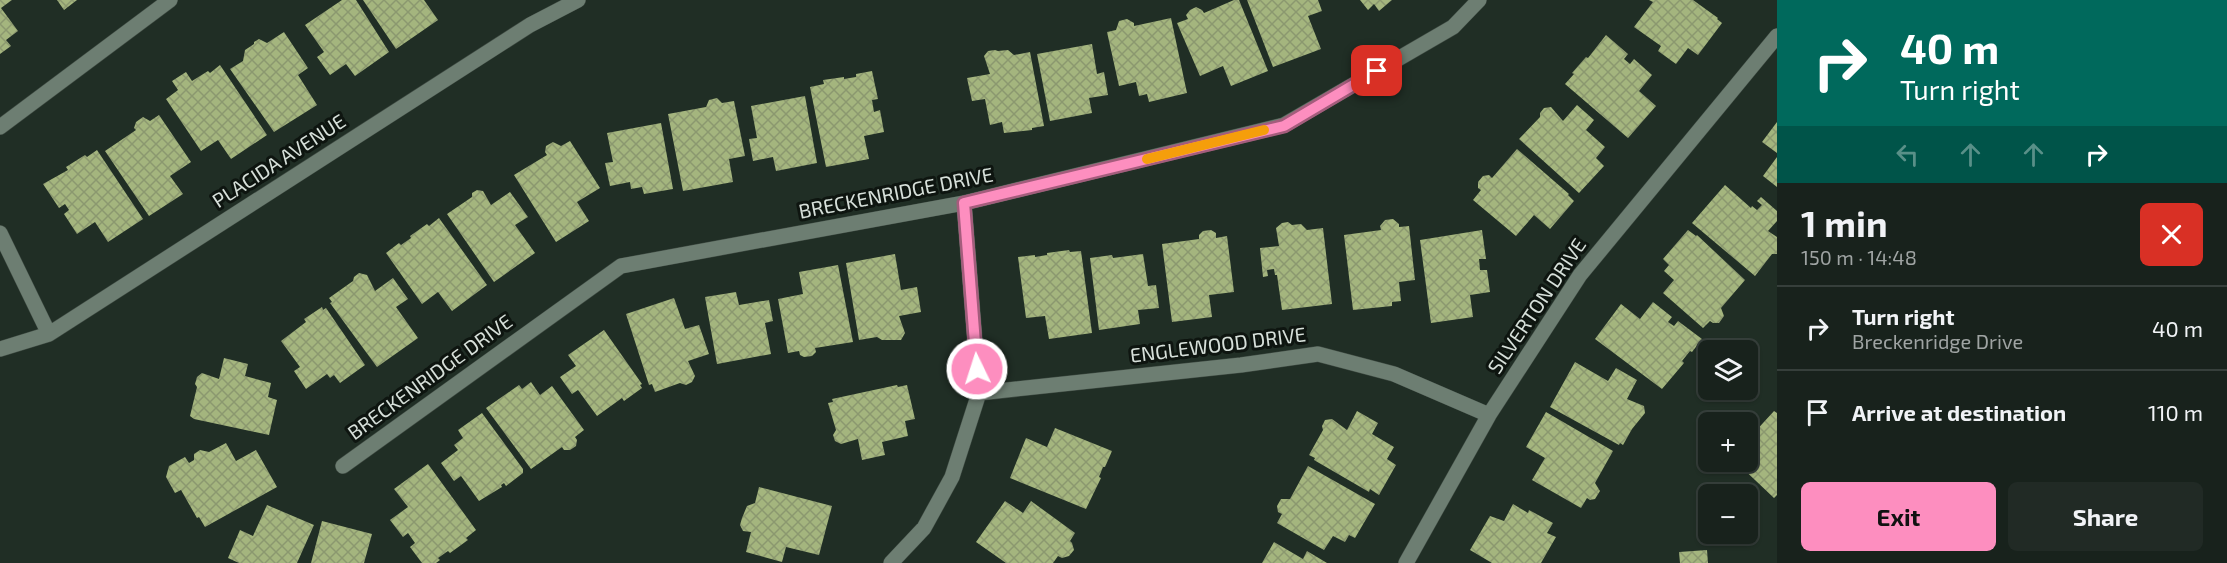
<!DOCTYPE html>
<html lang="en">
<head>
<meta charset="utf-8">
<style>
	:root { --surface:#18221c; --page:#212a25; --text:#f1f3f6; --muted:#9fa4a3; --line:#363f3b; --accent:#fd8ebf }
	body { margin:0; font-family:"Exo 2",sans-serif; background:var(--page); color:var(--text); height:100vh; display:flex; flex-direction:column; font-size:22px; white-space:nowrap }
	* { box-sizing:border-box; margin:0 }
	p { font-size:20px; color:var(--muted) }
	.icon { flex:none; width:33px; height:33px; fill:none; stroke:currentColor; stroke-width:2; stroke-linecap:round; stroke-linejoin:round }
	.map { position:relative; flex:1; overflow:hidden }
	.drawer { display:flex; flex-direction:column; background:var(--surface); width:450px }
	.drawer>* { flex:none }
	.guide { background:#00695c; color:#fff; overflow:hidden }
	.buttons { position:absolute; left:1698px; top:340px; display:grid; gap:12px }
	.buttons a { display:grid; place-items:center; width:60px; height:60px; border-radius:9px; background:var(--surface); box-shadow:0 2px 4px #0004,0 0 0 2px var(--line); font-size:30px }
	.pin { position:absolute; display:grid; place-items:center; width:51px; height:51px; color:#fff; margin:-26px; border-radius:12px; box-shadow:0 3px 9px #0006 }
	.me { position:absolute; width:66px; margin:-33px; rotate:356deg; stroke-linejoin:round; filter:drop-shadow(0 0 4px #0008) }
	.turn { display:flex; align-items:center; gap:21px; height:126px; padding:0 24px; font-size:27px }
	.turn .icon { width:78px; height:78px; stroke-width:2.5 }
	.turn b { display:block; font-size:42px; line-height:51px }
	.lanes { display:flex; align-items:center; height:57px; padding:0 24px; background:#0003; justify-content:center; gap:30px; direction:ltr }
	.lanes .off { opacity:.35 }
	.round { display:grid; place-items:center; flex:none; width:63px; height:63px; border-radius:9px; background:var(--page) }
	.summary { display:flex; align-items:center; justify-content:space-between; height:102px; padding:0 24px }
	h1 { font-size:36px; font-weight:700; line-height:45px }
	.action { display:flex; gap:12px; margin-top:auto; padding:12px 24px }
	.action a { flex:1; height:69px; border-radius:9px; background:var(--accent); color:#111; font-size:24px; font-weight:700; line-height:69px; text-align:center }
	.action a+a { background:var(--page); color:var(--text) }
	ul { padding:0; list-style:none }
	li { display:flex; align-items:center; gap:18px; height:84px; padding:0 24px; border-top:2px solid var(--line) }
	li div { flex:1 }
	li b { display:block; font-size:22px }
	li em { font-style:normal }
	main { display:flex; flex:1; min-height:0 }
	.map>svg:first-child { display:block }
	.building { fill:url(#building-cross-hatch) }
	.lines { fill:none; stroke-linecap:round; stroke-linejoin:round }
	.street-casing { stroke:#3f4b43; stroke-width:16 }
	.street { stroke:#6d7e72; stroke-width:15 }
	.route-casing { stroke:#a45c7c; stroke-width:15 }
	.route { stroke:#fd8ebf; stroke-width:10 }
	.slow { stroke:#f59e0b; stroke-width:10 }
	.labels { text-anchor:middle; stroke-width:6; stroke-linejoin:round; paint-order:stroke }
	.street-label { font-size:20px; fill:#d7e0da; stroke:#0e1510 }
</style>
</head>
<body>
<main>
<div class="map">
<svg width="1777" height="563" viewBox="0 0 1777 563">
	<defs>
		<pattern id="building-cross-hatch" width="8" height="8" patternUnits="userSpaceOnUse" patternTransform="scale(1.5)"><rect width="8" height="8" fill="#a4b57e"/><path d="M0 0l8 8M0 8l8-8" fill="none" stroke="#8b986f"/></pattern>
	</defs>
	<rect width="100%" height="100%" fill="#202e25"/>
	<path class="building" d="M0,0h12l-11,8 17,23 -12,9 5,6 -11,8z
		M57,0h20l-13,10z
		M342,0h14l33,52 -34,24 -9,-12 -16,11 -13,-18 7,-5 -19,-27z
		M363,0h61l14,20 -42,29z
		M1234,0h5l29,71 -37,15 -8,-20 -23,10 -23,-53 11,-4 -2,-4 4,-5 6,-3 6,3 2,3z
		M1247,0h71l4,11 -14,5 13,33 -48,18z
		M1360,0h32l-13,11 -5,-7 -6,6z
		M1649,0h44l25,18 -1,1 5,4 -24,32 -10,-7 -12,16 -18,-13 3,-5 -27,-19 19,-25z
		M1171,18l16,75 -38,9 -2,-8 -8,2 -3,-14 -17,4 -12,-54 9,-2 3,-9 8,-2 7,4v3z
		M284,32l24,36 -10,7 19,30 -43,27 -44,-63 13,-8 2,-11 9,-6v-2l5,-3 8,4z
		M1606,35l22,19 -4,5 6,5 4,-5 18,16 -13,16 17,15 -28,32 -63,-54 9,-10 -2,-1 14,-16 2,1z
		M1092,44l5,30 7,-2 4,23 -19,3 3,15 -42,8 -13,-67z
		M995,50l3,1 10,-1 6,5 16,-3 14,74 -12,2v2l-28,3 -2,-11 -12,3 -5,-26 -13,2 -5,-23 23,-4 -6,-18 4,-5z
		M220,65l47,70 -36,24 -13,-19 -17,11 -35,-52 12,-9 -6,-9 14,-9 6,9 16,-10 2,2z
		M872,71l6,28 -6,1 2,12 6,-2 4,22 -20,4 5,23 -43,8 -16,-80 14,-3 -1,-4 21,-3v2l12,-2v-3z
		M805,96l12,67 -41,8 -3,-14 -20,4 -4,-22 8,-1 -6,-32z
		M717,98l5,5 12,-2 11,55 -16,3 4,23 -50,9 -15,-77 38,-7 3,-7z
		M1577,105l17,15 -8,10 19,17 -9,11 8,8 -25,27 -60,-54 21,-22v-4l4,-5 7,-1 12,14z
		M159,115l32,47 -21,14 13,18 -34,22 -44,-65 31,-21 -2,-2 2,-6 7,-5 7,4z
		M1777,122v31l-15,-11z
		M661,123l12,66 -29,5 -2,-7 -11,2 -1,-7 -20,4 -5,-23 8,-1 -6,-29z
		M570,141l30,47 -23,14 12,19 -33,21 -42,-67 33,-20 -2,-3 1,-6 7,-4 8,4z
		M1517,149l52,45 -1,1 6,6 -24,28 -16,-14 -18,21 -43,-36 8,-10 -3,-2v-6l5,-6 6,-1 3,3z
		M97,150l46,69 -35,23 -13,-20 -18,12 -13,-20 5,-4 -4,-6 -6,4 -16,-24 25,-14 -2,-3 19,-12 2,2z
		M1777,157v30l-14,-11z
		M1725,185l26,23 1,-2 5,4 5,-5 -5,-4 4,-4 16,14v10l-9,10 9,6v17h-5l-17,22 -63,-53z
		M477,190l6,1 8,14 19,-13 18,25 -13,8 20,28 -41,29 -47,-68 25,-17v-4z
		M439,218l48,67 -35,26 -14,-19 -16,12 -36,-51 13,-10 2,2 10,-7 -1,-2 17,-12 2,2z
		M1393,219l6,5v3l10,-1 6,54 -16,2 2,19 -9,1v4l-39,4 -9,-75 37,-5 -1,-4 5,-6z
		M1288,222l4,3 9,-1 6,6 16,-2 9,76 -50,6 -5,-35h-2l-1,-6 -7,1 1,6 -5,1 -3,-29 19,-2 -3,-18 6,-5z
		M1211,230l5,3v5l11,-2 7,56 -25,3 3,22 -40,5 -10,-78 37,-5v-4l4,-4z
		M1482,230l4,29h-7l1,11h7l3,22 -20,3 3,22 -42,6 -11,-83z
		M1688,230l8,6 1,-1 48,45 -24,28 3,8 -5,7h-6l-3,-2 -7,7 -40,-35 11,-13 -10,-9 5,-6 -6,-6z
		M1069,250l1,2 11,-1 11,82 -43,6 -4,-23 -19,2 -8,-61 17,-2v2l12,-2v-2z
		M895,254l6,36 16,-3 4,25 -22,4 6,17 -4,7h-19l-5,-3 -18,3 -13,-77z
		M1143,254l5,32 8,-1 3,23 -21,2 2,14 -41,6 -9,-72 22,-3 1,3z
		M838,265l15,77 -38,6 1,4 -4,4 -8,1 -4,-2 -1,-4 -11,2 -10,-54 25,-5 -4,-22z
		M359,273l8,2 8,16 18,-13 15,21 -12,8 22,31 -41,29 -47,-64 2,-1 -3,-4 24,-17 1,-4z
		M736,292l3,13 30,-5 4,21 -8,2 6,31 -54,10 -12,-67z
		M674,298l11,31 14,-4 10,29 -21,7 7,15 -3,6 -6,3 -6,-2 -25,9 -3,-8 -3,1 -23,-71z
		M1653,302l19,15 -4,5 6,4 4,-5 24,18 -10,13 -2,-1 -8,10 2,2 -22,26 -67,-50 26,-35 19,15z
		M322,307l1,3 3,-2 39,57 -25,18 -6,-8 -4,3 -3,-4 -21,15 -12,-18 6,-4 -19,-26 25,-19 -2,-3z
		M604,330l38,54 -2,1 2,3 -18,13 -2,-3 -25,18 -19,-26 -6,4 -12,-17 16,-11 -8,-11z
		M224,358l24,6 -3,12 26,7 -3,14 9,3 -8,35 -75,-16 -4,-3 7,-29 -2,-3 2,-7 5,-4 17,6z
		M1575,362l33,19 8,-13 21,12 -10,19 17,7 1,7 -13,16 -9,16 -3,-2 -1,2 -69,-38z
		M531,382l9,13 12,-9 32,44 -9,7 2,3 -1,6 -6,4h-6l-2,-3 -31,22 -45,-61 33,-23 3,4z
		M897,385l1,2 9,-2 8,34 -10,2 3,15 -26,6 3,13 -23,5 -4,-21 -17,5 -6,-3 -2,-6 3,-5 -8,-27 5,-1 -1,-3z
		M1357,411l21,12 -6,11 22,13 -7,12 9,6 -17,30 -9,-6 -1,3 -55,-32 1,-2 -6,-3 14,-25 -1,-4 3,-6 7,-1 15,11z
		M1774,411l3,2v82l-3,3 -38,-36h12v-16l7,-8 -3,-3z
		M1546,412l67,39 -18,32 5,8 -5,8 -5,1 -3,-2 -6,10 -49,-28 13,-22 -19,-11z
		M482,413l41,56v4l-17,13 -2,-3 -3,2 1,2 -23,14 -18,-25 -7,5 -13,-18 17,-13 -4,-5 9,-7 -5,-8z
		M1055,428l57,23 -7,16h-2l-4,10 2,1 -15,31 -76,-31 16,-40 21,9z
		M226,443l10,18 20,-11 21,37 -72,40 -6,-10 -2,1 -16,-28 -6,3 -9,-16 3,-11 16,-9 4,6 5,-3v-6l6,-4 9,2z
		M428,464l48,66 -10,8 2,2 -18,13 -2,-2 -10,7 2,2 -4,3h-14l-12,-16 5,-4 -7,-10 -5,4 -13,-17 18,-13 -14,-18z
		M1308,466l67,38 -20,34 -6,-3 -4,7 -12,-6 -9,14 -47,-27 5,-9 -4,-2 -1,-6 4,-7h9z
		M759,487l73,19 -13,49 -33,-8 -4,15 -36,-10 5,-20 -8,-1 -3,-6 2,-7 5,-12 8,-3z
		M1005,501l18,12 8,-12 44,32 -5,8 2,2 2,7 -5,6 -7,2 -4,-2 -5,7h-47l-30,-21z
		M1513,504l15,9 1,-3 24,13 -6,10 9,4 -15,26h-49l-22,-13 20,-34 14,5z
		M267,505l47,20 -17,38h-58l-11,-5 12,-28 13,6z
		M322,521l50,13 -8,29h-53z
		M1274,542l29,17 4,-8 20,12h-65z
		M1707,550l1,13h-28l-1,-11z"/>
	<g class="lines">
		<defs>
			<path id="street" d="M0,127l170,-127
				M0,233l49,101
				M0,349l49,-15 481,-309 48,-25
				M979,393l262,-28 77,-11 76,20 95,41
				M343,466l278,-200 343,-63 320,-78 169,-98 26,-27
				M891,563l33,-35 28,-51 27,-84 -15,-190
				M1406,563l83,-148 91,-140 197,-239"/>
		</defs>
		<use href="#street" class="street-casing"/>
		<use href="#street" class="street"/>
	</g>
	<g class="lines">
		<defs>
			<path id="route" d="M977,369l-13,-166 320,-77 93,-55"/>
		</defs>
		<use href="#route" class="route-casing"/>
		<use href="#route" class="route"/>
		<path class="slow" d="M1147,159l117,-29"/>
	</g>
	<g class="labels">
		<g class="street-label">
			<text transform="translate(279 161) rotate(-33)" y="7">PLACIDA AVENUE</text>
			<text transform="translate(896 193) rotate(-11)" y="7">BRECKENRIDGE DRIVE</text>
			<text transform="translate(1537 306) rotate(-56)" y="7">SILVERTON DRIVE</text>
			<text transform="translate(1218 345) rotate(-7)" y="7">ENGLEWOOD DRIVE</text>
			<text transform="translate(430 377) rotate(-36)" y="7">BRECKENRIDGE DRIVE</text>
		</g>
	</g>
</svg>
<div class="buttons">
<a><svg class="icon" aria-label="layers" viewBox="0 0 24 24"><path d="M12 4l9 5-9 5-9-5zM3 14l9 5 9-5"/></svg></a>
<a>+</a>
<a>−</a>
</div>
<div class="pin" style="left:1377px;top:71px;background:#d93025"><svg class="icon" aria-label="arrive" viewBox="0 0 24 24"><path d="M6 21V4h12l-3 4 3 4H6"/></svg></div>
<svg class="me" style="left:977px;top:369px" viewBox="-20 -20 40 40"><circle r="17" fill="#fd8ebf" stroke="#fff" stroke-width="3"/><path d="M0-11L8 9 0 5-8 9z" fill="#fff"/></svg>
</div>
<section class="drawer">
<div class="guide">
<div class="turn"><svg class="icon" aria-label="right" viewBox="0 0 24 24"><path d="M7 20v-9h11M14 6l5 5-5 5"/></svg><div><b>40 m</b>Turn right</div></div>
<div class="lanes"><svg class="icon off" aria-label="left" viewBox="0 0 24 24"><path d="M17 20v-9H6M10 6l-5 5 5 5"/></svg><svg class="icon off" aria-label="ahead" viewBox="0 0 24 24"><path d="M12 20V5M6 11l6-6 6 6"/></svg><svg class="icon off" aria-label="ahead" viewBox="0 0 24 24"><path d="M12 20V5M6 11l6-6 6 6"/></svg><svg class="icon" aria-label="right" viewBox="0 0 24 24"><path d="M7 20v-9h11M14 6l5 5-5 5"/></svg></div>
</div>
<div class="summary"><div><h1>1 min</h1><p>150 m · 14:48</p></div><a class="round" style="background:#d93025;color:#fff"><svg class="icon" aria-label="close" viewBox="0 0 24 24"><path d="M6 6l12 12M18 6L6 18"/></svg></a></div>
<ul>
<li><svg class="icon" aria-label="right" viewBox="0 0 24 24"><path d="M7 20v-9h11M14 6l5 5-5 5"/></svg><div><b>Turn right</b><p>Breckenridge Drive</p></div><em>40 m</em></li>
<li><svg class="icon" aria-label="arrive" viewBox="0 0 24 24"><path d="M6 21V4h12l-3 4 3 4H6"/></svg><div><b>Arrive at destination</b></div><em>110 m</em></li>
</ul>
<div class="action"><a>Exit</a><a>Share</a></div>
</section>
</main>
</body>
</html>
